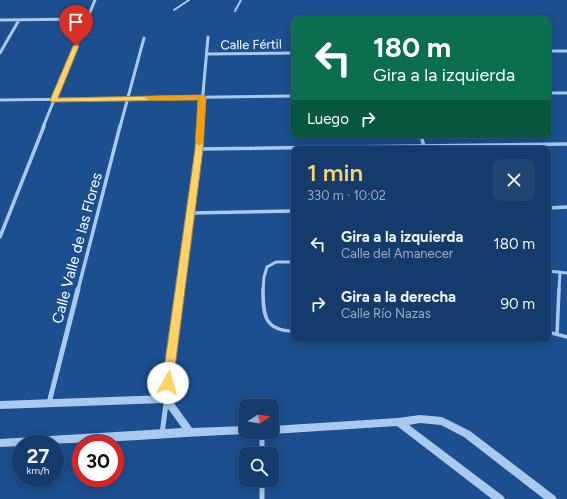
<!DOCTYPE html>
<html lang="es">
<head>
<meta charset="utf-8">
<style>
	:root { --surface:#143b6b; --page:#214673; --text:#f1f3f6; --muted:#9dadc1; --line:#33557e; --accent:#ffd166 }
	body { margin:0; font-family:Figtree,sans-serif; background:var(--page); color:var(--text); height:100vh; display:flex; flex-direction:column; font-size:15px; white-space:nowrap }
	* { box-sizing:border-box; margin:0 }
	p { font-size:13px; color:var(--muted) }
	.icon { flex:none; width:22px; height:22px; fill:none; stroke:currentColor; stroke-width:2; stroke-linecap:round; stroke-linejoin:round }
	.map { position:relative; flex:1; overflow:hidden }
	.details { position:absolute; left:291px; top:146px; width:260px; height:196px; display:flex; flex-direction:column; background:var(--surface); border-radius:8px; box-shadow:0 2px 10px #0003,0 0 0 1px var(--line) }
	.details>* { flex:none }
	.top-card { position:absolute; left:291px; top:16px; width:260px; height:122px; border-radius:8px; box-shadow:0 2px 10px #0003,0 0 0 1px var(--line); background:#0b6e4f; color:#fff; overflow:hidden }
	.needle { width:26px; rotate:78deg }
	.fabs { position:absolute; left:239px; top:399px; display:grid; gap:8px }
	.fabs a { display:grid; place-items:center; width:40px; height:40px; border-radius:8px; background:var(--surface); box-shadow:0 2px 10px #0003,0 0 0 1px var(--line); font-size:20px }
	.speed { position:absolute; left:12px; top:435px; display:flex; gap:8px; font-size:20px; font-weight:700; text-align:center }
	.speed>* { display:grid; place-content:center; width:52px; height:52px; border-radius:50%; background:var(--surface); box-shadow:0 2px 10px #0003,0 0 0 1px var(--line); line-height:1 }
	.speed small { font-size:10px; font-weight:400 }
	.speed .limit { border:6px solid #d22; background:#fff; color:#111 }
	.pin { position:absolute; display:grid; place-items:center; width:34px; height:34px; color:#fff; margin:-41px -17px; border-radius:50% 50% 50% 0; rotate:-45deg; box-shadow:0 0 4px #0007 }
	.pin .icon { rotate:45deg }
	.me { position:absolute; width:44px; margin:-22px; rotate:7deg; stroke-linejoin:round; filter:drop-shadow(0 0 3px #0008) }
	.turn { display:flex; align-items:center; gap:14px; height:84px; padding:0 16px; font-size:18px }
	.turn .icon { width:52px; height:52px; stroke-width:2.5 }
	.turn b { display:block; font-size:28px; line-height:34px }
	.then { display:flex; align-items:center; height:38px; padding:0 16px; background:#0003; gap:8px; font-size:15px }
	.round { display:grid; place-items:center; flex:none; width:42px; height:42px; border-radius:8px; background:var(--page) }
	.head { display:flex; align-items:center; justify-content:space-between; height:68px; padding:0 16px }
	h1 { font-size:24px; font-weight:600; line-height:30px; color:var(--accent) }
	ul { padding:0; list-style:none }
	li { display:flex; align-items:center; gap:12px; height:60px; padding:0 16px }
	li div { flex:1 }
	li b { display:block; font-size:15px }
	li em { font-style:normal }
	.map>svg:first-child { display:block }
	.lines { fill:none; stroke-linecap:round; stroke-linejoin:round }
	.service-far2 { stroke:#a9c9ee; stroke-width:2 }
	.service-far1 { stroke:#a9c9ee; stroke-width:3 }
	.service { stroke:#a9c9ee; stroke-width:3.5 }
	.minor-far2 { stroke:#a9c9ee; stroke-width:3 }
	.minor-far1 { stroke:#a9c9ee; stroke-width:3.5 }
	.minor { stroke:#a9c9ee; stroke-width:5 }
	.tertiary { fill:#a9c9ee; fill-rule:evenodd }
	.route { fill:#ffd166; stroke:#a68842 }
	.slow { fill:#f59e0b }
	.labels { text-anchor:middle; stroke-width:3; stroke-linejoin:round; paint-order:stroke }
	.far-street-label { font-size:13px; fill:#fff; stroke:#1b4f8f }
	.street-label { font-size:15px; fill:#fff; stroke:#1b4f8f }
</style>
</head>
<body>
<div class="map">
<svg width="567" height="499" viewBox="0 0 567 499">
	<rect width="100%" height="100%" fill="#1b4f8f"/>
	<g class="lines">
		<path class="service-far2" d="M174,10l15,-10
			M235,11l6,-11"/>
		<path class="service-far1" d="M548,271l19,2
			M263,290l1,-13 3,-10 9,-5h18
			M559,290l1,-18"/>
		<path class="service" d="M263,289c0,26 1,42 31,42
			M548,332l19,5
			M557,334l2,-45"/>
		<path class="minor-far2" d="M0,20l87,-1
			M548,51h19
			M0,53l19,-33
			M207,54l87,-1
			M548,93h19
			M0,100l294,-4
			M43,127l52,-127
			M120,127l24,-89
			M200,127l8,-90"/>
		<path class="minor-far1" d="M421,135l3,12
			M199,149l368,-5
			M548,208l19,-1
			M191,213l103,-2
			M0,237l44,-111
			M78,290l42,-164
			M181,290l18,-141 1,-23"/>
		<path class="minor" d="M49,403l29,-114
			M262,432v22
			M162,434l19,-145
			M262,480v19"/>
		<path class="tertiary" d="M166,395l3,1 23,32 54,-2v6h4l-1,1 -3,1c-75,3 -150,10 -225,10v2l-21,1v-8l182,-11 -18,-25 -164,6v-8z
			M420,415l22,2 28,14 85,65 2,3h-13l-80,-62 -23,-12 -21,-2 -11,2 94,71 2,3h-13l-95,-73 -125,8 -4,-2h4v-6l126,-8z"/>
	</g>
	<path class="route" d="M76,44l3,2 -21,52 144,-3 4,2 -3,52 -30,234 -1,4 -4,2 -4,-2 -2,-4 33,-234 3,-49 -147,2 -1,-2 23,-54z"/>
	<path class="slow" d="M202,95l4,2 -3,46 -4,3 -3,-3 2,-43h-49l-4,-2 4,-2z"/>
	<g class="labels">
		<g class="far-street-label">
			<text transform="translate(251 44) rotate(-1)" y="5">Calle Fértil</text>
		</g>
		<g class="street-label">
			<text transform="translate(77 248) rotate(-75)" y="5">Calle Valle de las Flores</text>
		</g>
	</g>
</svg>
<div class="fabs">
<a><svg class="needle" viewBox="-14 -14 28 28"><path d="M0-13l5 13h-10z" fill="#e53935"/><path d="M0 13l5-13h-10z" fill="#9dadc1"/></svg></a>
<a><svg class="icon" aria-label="search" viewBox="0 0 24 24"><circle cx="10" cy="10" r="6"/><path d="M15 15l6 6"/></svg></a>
</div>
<div class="speed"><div>27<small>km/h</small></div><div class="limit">30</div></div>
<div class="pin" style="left:76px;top:46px;background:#d93025"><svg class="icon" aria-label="arrive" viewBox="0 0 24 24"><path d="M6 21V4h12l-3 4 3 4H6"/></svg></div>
<svg class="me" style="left:168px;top:383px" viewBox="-20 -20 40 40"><circle r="19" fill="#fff"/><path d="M0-13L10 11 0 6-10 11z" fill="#ffd166"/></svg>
<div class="top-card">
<div class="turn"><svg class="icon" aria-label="left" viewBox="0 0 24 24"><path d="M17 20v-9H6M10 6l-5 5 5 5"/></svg><div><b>180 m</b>Gira a la izquierda</div></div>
<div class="then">Luego<svg class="icon" aria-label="right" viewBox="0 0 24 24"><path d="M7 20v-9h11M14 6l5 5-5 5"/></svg></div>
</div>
<section class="details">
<div class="head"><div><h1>1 min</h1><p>330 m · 10:02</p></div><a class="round"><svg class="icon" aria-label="close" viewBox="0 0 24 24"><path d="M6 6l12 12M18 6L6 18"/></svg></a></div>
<ul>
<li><svg class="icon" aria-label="left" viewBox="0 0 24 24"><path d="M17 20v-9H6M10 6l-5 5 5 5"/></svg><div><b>Gira a la izquierda</b><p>Calle del Amanecer</p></div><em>180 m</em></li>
<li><svg class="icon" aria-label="right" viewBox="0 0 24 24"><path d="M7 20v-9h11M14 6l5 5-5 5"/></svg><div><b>Gira a la derecha</b><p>Calle Río Nazas</p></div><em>90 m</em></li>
</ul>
</section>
</div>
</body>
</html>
